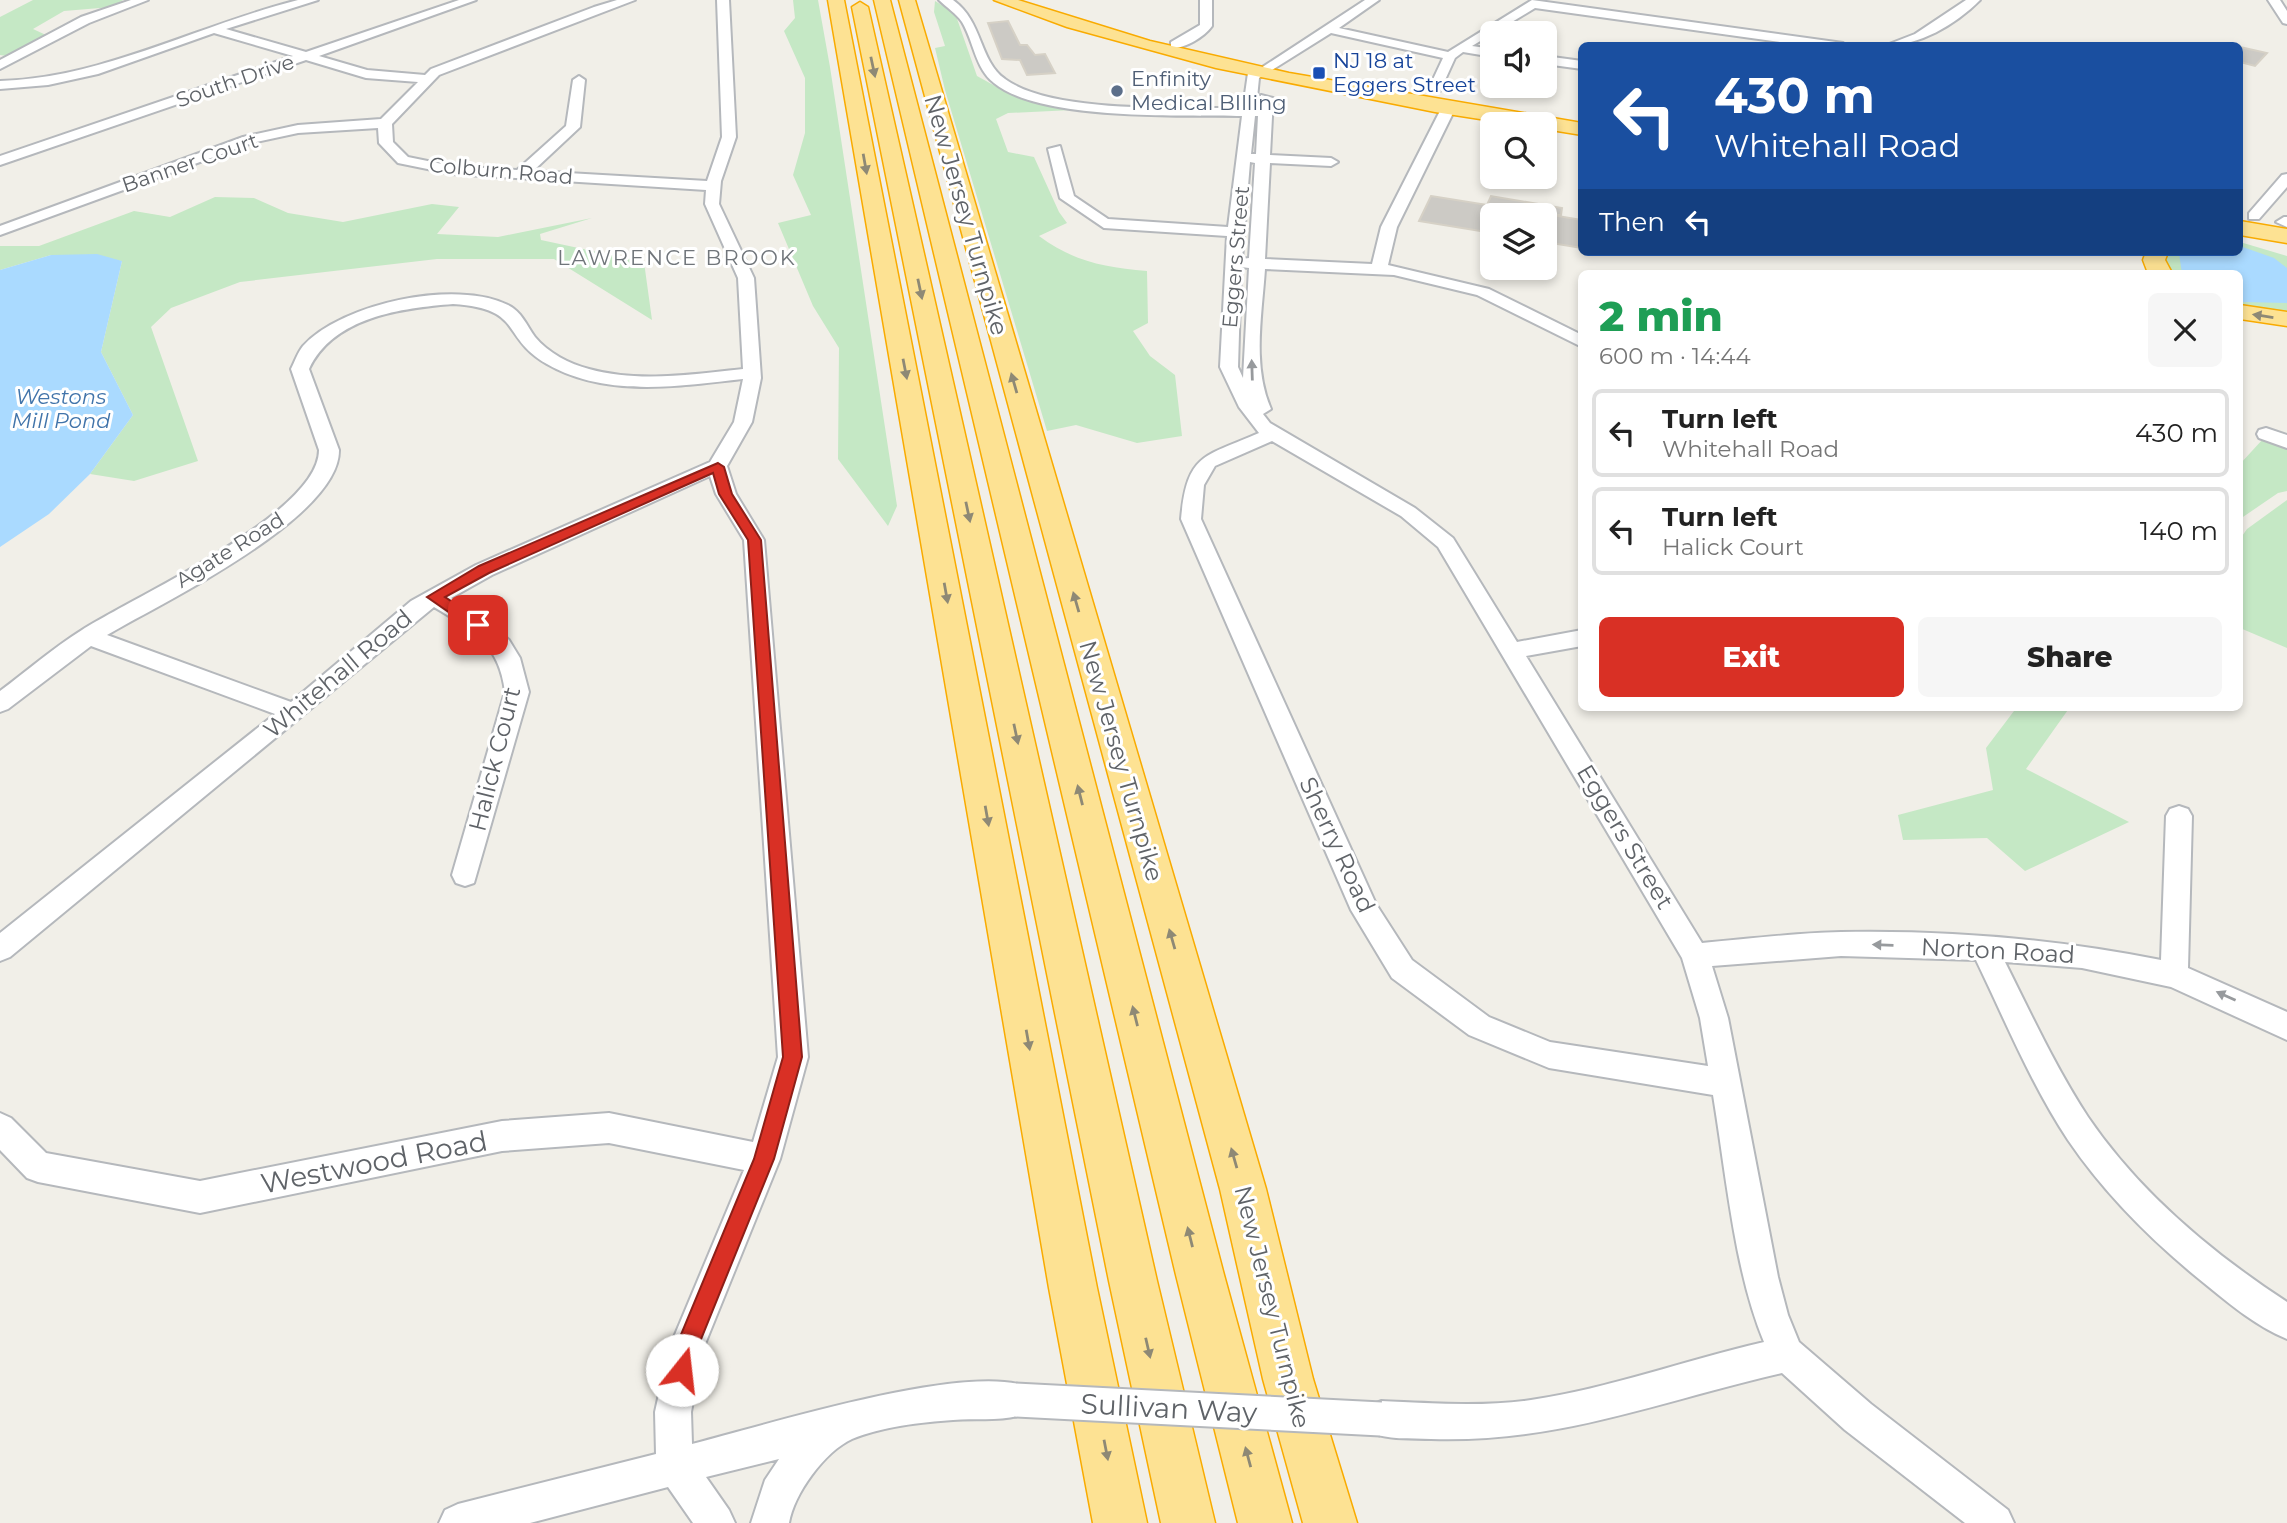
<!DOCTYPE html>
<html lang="en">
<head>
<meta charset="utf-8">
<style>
	:root { --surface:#fff; --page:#f6f6f6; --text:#222; --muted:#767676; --line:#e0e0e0; --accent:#d93025 }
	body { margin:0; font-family:Montserrat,sans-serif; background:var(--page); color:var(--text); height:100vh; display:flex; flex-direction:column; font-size:26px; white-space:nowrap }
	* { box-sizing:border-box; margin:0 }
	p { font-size:23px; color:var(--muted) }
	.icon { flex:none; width:38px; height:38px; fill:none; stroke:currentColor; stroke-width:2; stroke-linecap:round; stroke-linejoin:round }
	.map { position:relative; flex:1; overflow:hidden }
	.drawer { position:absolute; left:1578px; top:270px; width:665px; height:441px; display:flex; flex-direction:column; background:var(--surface); border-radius:10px; box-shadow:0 4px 10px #0003 }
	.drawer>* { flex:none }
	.hud { position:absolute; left:1578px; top:42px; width:665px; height:214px; border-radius:10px; box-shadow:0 4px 10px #0003; background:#1a4fa0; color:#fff; overflow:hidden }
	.controls { position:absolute; left:1480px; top:21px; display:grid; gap:14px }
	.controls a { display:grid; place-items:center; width:77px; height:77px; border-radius:10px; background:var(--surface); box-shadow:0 4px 10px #0003; font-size:35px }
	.pin { position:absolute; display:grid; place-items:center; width:60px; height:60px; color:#fff; margin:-30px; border-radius:14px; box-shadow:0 4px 10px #0006 }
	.me { position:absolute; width:77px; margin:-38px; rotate:16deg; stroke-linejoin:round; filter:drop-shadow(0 0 5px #0008) }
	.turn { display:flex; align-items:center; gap:24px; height:147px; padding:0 21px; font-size:32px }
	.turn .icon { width:91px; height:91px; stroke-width:2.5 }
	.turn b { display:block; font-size:49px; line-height:60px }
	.then { display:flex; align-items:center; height:66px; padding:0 21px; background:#0003; gap:14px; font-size:26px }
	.round { display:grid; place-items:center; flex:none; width:74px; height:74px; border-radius:10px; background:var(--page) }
	.head { display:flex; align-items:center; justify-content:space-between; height:119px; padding:0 21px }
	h1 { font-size:42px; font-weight:800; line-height:52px; color:#1e9e55 }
	.primary-button { display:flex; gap:14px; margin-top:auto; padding:14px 21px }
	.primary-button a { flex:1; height:80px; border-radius:10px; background:var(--accent); color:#fff; font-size:28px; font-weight:800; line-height:80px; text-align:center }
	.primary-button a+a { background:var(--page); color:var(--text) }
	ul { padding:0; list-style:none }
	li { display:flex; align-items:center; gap:21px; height:88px; margin:0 14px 10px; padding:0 7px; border:4px solid var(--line); border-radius:10px }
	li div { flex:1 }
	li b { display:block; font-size:26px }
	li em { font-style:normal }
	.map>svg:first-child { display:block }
	.green { fill:#c5e8c5 }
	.water { fill:#aadaff }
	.building { fill:#cccac5; stroke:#d6d1c6; stroke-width:2 }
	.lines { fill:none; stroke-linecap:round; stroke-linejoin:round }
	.minor-casing { stroke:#b5b8bc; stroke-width:4 }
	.highway-casing { stroke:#f9ab00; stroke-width:3 }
	.minor { fill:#fff; fill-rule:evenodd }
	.highway { fill:#fde293; fill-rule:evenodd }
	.minor-bridge-casing { stroke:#b5b8bc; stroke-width:37; stroke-linecap:butt }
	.minor-bridge { stroke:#fff; stroke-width:33 }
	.oneway { fill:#8e8975 }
	.oneway2 { fill:#979a9d }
	.route { fill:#d93025; stroke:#8d1f18; stroke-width:2 }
	.transit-dot { fill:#1a4fb4; stroke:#fff; stroke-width:2.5 }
	.service-dot { fill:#5c6f8a; stroke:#fff; stroke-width:2.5 }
	.labels { text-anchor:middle; stroke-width:6; stroke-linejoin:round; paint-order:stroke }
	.far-transit-label { font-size:21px; fill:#164399; stroke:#fff; text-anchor:start }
	.far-service-label { font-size:21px; fill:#4e5e75; stroke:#fff; text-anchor:start }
	.far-street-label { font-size:21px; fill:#5f6368; stroke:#fff }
	.far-neighbourhood-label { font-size:21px; letter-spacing:2px; fill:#70757a; stroke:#fff }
	.far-water-label { font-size:21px; font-style:italic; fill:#4174aa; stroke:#fff }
	.street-label { font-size:24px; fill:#5f6368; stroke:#fff }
	.near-street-label { font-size:28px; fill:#5f6368; stroke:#fff }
</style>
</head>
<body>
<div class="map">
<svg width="2287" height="1523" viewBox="0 0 2287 1523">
	<rect width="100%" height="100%" fill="#f1efe8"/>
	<path class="green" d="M33,0h90l-11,7 -48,4 -31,18 13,6 -39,21 -7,-1v-38z
		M793,0h25l12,67 67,439 -9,20 -50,-67 1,-111 -26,-42 -35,-83 33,-8 -18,-40 12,-42v-55l-21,-47 11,-13z
		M935,1l20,12 22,63 29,16 66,18 -64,3 -12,6 12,33 26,5 25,55 8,11 -28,13c35,26 65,31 108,35l1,52 -15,8 17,25 25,19 7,61 -45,7 -61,-18 -29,6 -102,-341 -10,-42 10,-2 -11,-34z
		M215,197l39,1 34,15 55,9 89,-18 27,3 -22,27 61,3 94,-19 -52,16 1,6 103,22 8,58 -98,-61h-117l-197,23 -69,26 -20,19 47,134 -64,20 -44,-7 43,-59 -32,-63 21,-91 -71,-6 -51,15v-24h39l95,-35 36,6z
		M2240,242l47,14v58l-47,-6v-35h-72l-4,-11 4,-10h72z
		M2263,439l24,10v42l-9,2 -38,26v-55z
		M2287,500v148l-47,-20v-89l7,-10z
		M2017,707h53l-44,62 103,53 -104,49 -38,-33 -84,2 -5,-25 95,-25 -7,-42z"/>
	<path class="water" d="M2240,246l34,12 13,10v35l-47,-1v-29h-58l-3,-19 6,-2h55z
		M97,254l25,7 -21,91 32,63 -43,59 -41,40 -49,33v-277l51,-15z"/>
	<path class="building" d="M1008,21l12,24h7l8,10 10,-1 10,19 -28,2 -7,-15 -18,-1 -14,-36z
		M2240,47l27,6 -12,13 -15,-4z
		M1431,196l56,9 4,-9 71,12 -1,7h-9l30,5v28l-37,-6v-27h-52v18l-74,-12z"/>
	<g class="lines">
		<defs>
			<path id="minor" d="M131,0h17l-59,23 -89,46v-9l81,-43z
				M298,0h20l-92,29 80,23 153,-52h17l-157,56 48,14 58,5 6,-6 163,-62 23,-7h18l-196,75 -47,49 1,18 15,15 44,9 65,4 49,-44 7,-46 6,-4 6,4 -5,47 -47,44 174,10 15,-44 -5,-137h12l7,137 -15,44 -2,23 35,74 7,100 -9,44 -25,44 9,28 28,46 44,517 -28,102 -77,190 -12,63 1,32c71,-18 274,-82 336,-57l5,13 -5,13c-24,9 -50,5 -75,7 -32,2 -72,7 -101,19 -28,13 -58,55 -63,84h-38l14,-43 14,-21 -73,18 23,33 6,13h-42l-25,-36 -138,36h-91l6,-13 13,-6 198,-50 -1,-42 14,-63 75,-179 -135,-27 -107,8 -302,62 -162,-31 -11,-4 -27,-28v-37l11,5 35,35 154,28 302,-60 107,-8 144,29 25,-85 -34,-517 -28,-46 -6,-18 -218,99 -41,23 35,21 23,21 11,18 9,34 -55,191 -9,3 -9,-3 -4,-8 53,-183c-6,-49 -32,-61 -71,-85l-424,350 -10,4v-28l275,-219 -184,-68 -83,63 -8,3v-21c27,-20 53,-43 82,-61 51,-33 237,-116 237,-180l-28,-81c4,-8 7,-17 12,-23 39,-43 153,-67 205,-41 13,6 19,21 27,32 13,16 35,27 54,32 50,14 104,5 154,0l-5,-91 -33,-74 1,-14 -254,-16 -54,-11 -19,-20 -1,-15 -80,5 -46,10 -252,92v-9l243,-89 55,-12 83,-6 37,-37 -52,-4 -60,-18 -306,105v-9l293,-100 -79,-23 -116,41 -50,11 -48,4v-8c104,-3 198,-56 298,-81zM453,304c72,5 46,32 94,60 59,34 132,22 196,15l-9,43 -24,40 -234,103 -65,36 -120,101 -184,-67c54,-32 233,-117 232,-185l-30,-81c24,-52 93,-61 144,-65z
				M939,0h14c30,21 26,61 52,79 48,35 178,28 238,29l5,-35 10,-3 107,-70h14l-40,28 109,24 84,-52 311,43 2,3h-36l-274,-38 -63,38 21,3v8l-30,-5 -8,6 -15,33 -11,-3 14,-30 -112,-25 -72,45 -3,30h3l2,-13 12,3 -3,57 61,3 7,4 -7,4 -61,-3 -5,96 107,5 9,-37 60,-118 7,-4 7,4 -58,118 -9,38 101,24 93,46v12l-105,-52 -83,-20 -129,-6c-3,46 -13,97 6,140l-8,5 7,9 145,85 38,30 64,104 65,-12v16l-56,10 176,287c46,-4 93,-10 139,-11 107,-2 215,7 320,28l5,-144 4,-7 9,-3 9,3 4,7 -4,152 99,44v28l-116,-53 -89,-19 -77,-6c26,52 51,106 83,155 51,75 124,136 199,185v37c-32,-13 -61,-38 -88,-60 -49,-40 -95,-86 -131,-139 -37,-56 -63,-120 -92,-180l-135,-4 -129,10 16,52 50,259 10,38 11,27 72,62 137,106 6,13h-49l-120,-93 -63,-57c-123,28 -221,70 -351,66 -21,-1 -43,1 -63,-7l-5,-13 5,-13 13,-5c50,2 100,6 150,-1 80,-12 155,-40 233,-58 -30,-72 -38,-169 -51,-247l-164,-27 -80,-33 -77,-57 -41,-68 -170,-391c6,-66 23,-62 78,-86l-20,-26 -19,-40 7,-131 -123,-8 -44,-30 -12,-49 12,-3 14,50 34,23 120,8 14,-111c-60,-1 -202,5 -248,-33 -19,-15 -20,-41 -32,-61 -6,-9 -15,-14 -23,-22zM1255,116h3l-2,38h-5zM1250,162l5,1 -6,95 -7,1zM1241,267l8,1 -6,110 -5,-11zM1272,441l129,75 37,31 244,411 18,60 8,48 -158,-24 -61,-25 -77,-57 -36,-56 -175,-385 3,-34 11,-19z
				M1200,0h12v26c-8,11 -27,23 -41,22v-6l29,-17z
				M1966,0h14c-25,25 -61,46 -96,46l31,-12z
				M2268,0h12l7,11v13l-4,-1z
				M1545,56l37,5v8l-37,-5z
				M2287,174v13l-28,32h-10v-6l33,-38z
				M2284,217h3v10l-11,-5z
				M2266,428l21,7v13l-28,-10 -2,-4 2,-4z"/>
			<path id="highway" d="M828,0h16l253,1288 50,235h-54l-44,-235z
				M874,0h16l334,1275 68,248h-54l-62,-248z
				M899,0h16l351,1189 47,190 44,144h-54l-40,-144 -43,-190z
				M994,0h24l132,41 139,32 293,50v12l-37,-6v-5h-33l-77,-12 -219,-44 -149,-41z
				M860,2l8,5 289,1274 58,242h-54l-52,-242 -257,-1274z
				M2240,221l47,8v14l-47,-8z
				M2146,252h22l-3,8 7,13h-24l-5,-13z
				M2240,305l47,7v14l-47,-7z"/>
		</defs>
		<use href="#minor" class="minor-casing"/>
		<use href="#highway" class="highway-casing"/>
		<use href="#minor" class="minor"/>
		<use href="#highway" class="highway"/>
		<defs>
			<path id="minor-bridge" d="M1015,1400l366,19"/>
		</defs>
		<use href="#minor-bridge" class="minor-bridge-casing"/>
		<use href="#minor-bridge" class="minor-bridge"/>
	</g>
	<defs><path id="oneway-solid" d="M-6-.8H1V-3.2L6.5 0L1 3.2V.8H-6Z" transform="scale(1.75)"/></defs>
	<g class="oneway">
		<use href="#oneway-solid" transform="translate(873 67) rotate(78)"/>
		<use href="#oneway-solid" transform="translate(865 164) rotate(80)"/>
		<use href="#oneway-solid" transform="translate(920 289) rotate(78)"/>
		<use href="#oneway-solid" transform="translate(2263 316) rotate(-171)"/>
		<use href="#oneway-solid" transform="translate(905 369) rotate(79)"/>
		<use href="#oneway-solid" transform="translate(1014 383) rotate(-106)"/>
		<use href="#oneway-solid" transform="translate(968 512) rotate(78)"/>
		<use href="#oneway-solid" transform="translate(946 593) rotate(80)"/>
		<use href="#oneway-solid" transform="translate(1076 602) rotate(-106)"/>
		<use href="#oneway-solid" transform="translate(1016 734) rotate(78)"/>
		<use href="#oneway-solid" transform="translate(1080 795) rotate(-104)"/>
		<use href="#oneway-solid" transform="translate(987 816) rotate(80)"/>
		<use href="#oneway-solid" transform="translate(1172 939) rotate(-106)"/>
		<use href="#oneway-solid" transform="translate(1135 1016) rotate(-104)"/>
		<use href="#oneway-solid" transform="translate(1028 1040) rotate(80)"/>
		<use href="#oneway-solid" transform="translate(1234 1158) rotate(-106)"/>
		<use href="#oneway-solid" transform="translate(1190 1237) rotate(-104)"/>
		<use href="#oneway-solid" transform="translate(1148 1348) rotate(77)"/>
		<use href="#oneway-solid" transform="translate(1106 1450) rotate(79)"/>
		<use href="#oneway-solid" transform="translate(1248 1457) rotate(-105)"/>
	</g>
	<g class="oneway2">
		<use href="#oneway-solid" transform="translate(1252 370) rotate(-92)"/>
		<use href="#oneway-solid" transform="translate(1883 945) rotate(-178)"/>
		<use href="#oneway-solid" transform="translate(2226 996) rotate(-156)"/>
	</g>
	<path class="route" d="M718,463l6,4 8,27 29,46 41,517 -28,102 -77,190 -7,29 -8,3 -8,-3 -4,-8 5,-21 79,-190 29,-102 -35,-517 -29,-46 -6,-21 -224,100 -44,24 38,25v7h-10l-46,-32 52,-31z"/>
	<rect class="transit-dot" x="1312" y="66" width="14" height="14" rx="3.5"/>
	<circle class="service-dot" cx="1117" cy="91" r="7"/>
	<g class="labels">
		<g class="far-transit-label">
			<text x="1333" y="68">NJ 18 at<tspan x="1333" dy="24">Eggers Street</tspan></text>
		</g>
		<g class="far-service-label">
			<text x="1131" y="86">Enfinity<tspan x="1131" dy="24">Medical BIlling</tspan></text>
		</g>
		<g class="far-street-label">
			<text transform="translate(235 81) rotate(-19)" y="7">South Drive</text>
			<text transform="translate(190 163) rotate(-19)" y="7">Banner Court</text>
			<text transform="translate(501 171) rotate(5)" y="7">Colburn Road</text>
			<text transform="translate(1236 257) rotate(-85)" y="7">Eggers Street</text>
			<text transform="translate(230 550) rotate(-32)" y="7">Agate Road</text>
		</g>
		<g class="far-neighbourhood-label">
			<text x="677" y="265">LAWRENCE BROOK</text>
		</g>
		<g class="far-water-label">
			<text x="61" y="404">Westons<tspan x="61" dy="24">Mill Pond</tspan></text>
		</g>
		<g class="street-label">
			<text transform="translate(966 215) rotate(74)" y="8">New Jersey Turnpike</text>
			<text transform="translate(338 674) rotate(-40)" y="8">Whitehall Road</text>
			<text transform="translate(495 759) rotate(-76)" y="8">Halick Court</text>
			<text transform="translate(1121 761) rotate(74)" y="8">New Jersey Turnpike</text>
			<text transform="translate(1625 837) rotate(59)" y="8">Eggers Street</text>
			<text transform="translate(1337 845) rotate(65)" y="8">Sherry Road</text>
			<text transform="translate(1998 951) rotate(3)" y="8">Norton Road</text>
			<text transform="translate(1272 1307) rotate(76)" y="8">New Jersey Turnpike</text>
		</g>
		<g class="near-street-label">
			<text transform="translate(374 1162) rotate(-11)" y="10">Westwood Road</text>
			<text transform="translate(1169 1408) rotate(3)" y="10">Sullivan Way</text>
		</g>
	</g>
</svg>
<div class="controls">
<a><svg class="icon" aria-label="sound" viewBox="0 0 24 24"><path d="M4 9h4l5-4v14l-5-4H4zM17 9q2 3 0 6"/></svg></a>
<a><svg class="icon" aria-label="search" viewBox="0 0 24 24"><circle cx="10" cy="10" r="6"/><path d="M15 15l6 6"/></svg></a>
<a><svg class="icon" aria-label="layers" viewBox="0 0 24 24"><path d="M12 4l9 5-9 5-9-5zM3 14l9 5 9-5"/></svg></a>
</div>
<div class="pin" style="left:478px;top:625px;background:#d93025"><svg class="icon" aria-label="arrive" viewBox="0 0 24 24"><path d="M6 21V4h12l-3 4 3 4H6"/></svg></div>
<svg class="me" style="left:682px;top:1370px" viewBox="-20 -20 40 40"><circle r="19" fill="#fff"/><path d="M0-13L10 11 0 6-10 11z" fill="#d93025"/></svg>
<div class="hud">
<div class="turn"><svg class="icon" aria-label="left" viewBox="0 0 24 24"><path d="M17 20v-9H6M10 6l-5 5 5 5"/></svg><div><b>430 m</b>Whitehall Road</div></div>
<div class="then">Then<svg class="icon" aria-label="left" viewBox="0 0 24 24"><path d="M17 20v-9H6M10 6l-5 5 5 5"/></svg></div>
</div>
<section class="drawer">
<div class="head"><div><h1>2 min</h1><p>600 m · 14:44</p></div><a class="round"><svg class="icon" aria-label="close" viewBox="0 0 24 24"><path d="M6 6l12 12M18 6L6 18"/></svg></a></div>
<ul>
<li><svg class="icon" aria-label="left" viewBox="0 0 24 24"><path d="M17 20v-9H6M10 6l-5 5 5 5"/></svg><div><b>Turn left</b><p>Whitehall Road</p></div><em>430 m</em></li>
<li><svg class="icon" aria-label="left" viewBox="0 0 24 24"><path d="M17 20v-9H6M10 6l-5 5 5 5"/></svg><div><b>Turn left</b><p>Halick Court</p></div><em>140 m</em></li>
</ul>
<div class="primary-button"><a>Exit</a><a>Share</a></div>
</section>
</div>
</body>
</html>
